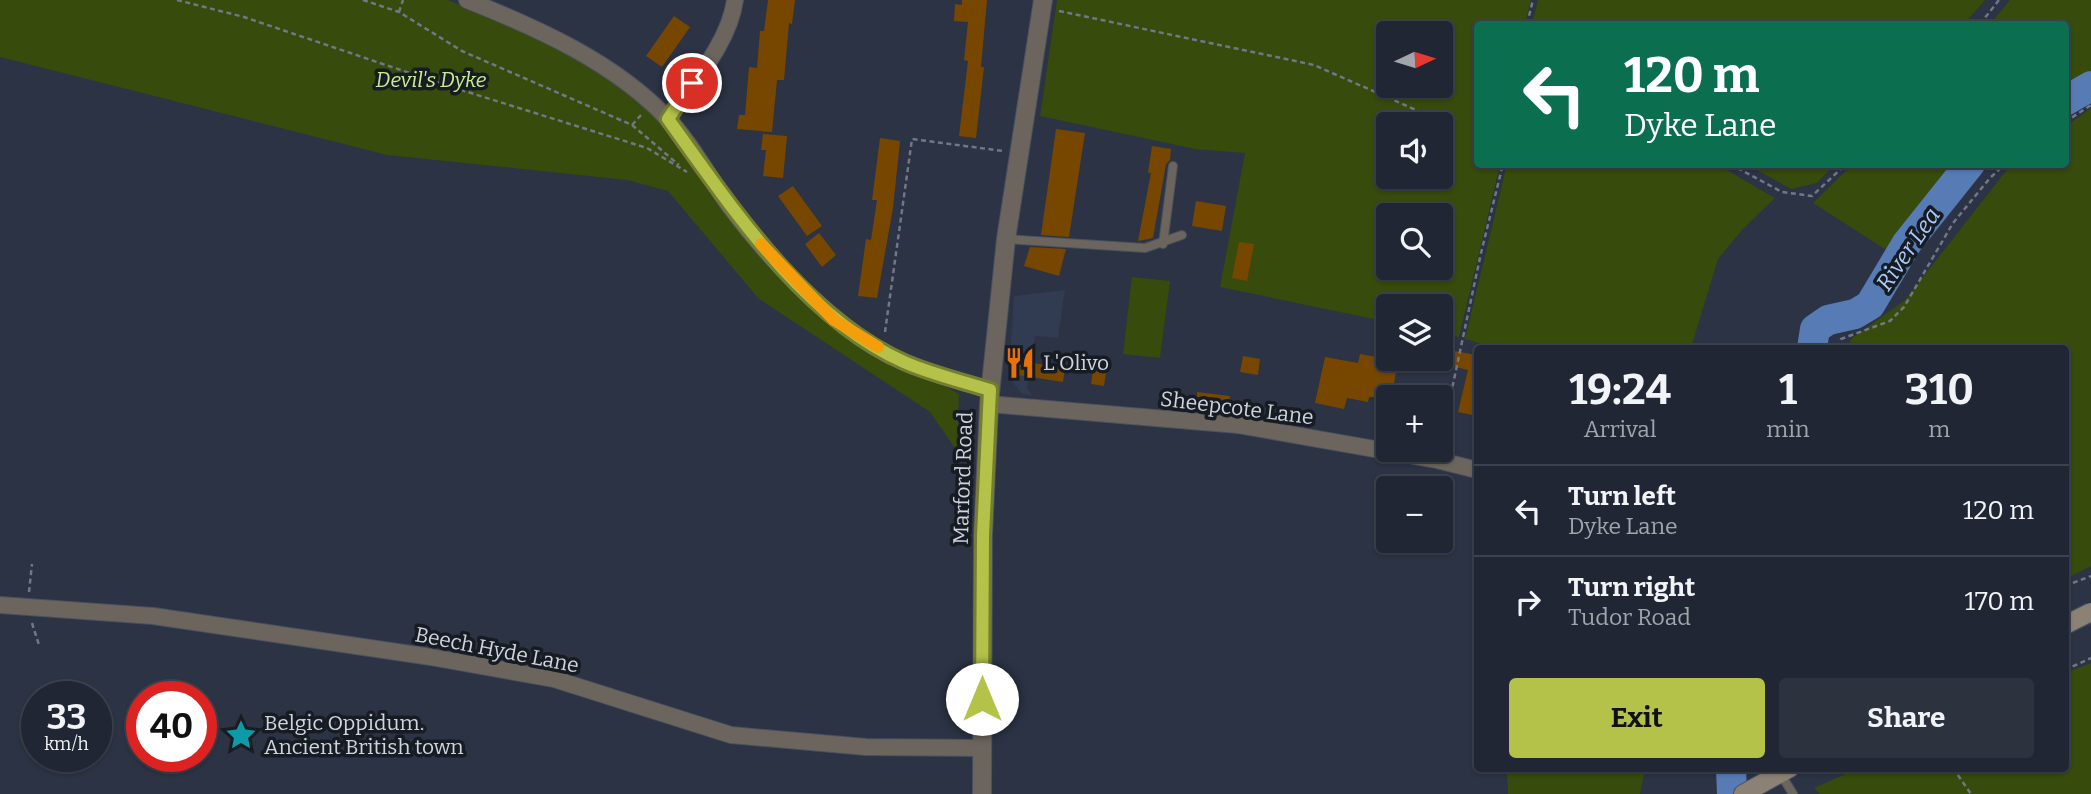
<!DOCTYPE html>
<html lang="en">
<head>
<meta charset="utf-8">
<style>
	:root { --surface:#202633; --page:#2d323f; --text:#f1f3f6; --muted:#a2a5ac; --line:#3d434e; --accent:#b4c24a }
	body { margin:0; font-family:Bitter,serif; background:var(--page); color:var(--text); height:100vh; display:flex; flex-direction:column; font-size:26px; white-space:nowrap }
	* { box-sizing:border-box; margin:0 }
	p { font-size:23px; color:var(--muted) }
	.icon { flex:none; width:38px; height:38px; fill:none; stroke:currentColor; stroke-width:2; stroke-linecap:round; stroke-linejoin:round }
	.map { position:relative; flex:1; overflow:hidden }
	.sheet { position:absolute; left:1474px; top:345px; width:595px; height:427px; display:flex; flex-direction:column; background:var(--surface); border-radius:7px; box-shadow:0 2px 5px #0004,0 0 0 2px var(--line) }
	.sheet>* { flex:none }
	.banner { position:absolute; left:1474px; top:21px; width:595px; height:147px; border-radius:7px; box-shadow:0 2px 5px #0004,0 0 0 2px var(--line); background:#0b6e4f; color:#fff; overflow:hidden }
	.needle { width:46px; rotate:86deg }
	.fabs { position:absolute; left:1376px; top:21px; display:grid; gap:14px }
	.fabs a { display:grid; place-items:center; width:77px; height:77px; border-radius:7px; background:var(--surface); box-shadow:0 2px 5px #0004,0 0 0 2px var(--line); font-size:35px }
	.speed { position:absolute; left:21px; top:681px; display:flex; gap:14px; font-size:35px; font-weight:700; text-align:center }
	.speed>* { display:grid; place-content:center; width:91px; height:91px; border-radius:50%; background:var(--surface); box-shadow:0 2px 5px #0004,0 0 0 2px var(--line); line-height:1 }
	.speed small { font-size:18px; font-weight:400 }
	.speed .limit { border:10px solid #d22; background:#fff; color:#111 }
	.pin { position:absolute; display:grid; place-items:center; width:60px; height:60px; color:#fff; margin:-30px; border:4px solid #fff; border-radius:50%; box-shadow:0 2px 7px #0007 }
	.me { position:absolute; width:77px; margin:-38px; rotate:0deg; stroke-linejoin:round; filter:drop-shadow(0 0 5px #0008) }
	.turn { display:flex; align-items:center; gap:24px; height:147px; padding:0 35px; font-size:32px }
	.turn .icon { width:91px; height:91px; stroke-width:2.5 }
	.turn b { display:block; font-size:49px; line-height:60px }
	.eta { display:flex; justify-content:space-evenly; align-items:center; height:119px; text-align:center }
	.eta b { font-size:42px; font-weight:700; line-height:49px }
	.primary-button { display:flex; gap:14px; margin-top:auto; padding:14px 35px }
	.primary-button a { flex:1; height:80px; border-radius:7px; background:var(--accent); color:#111; font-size:28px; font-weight:700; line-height:80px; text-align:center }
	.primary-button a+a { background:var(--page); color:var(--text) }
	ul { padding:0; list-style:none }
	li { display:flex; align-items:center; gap:21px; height:91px; padding:0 35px; border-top:2px solid var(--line) }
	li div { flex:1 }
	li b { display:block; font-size:26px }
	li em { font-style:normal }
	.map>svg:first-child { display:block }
	.built { fill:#313b52 }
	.green { fill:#364b0c; fill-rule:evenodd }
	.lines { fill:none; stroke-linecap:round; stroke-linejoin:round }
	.river { stroke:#567bb5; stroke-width:30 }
	.building { fill:#774700 }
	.service-casing { stroke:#495060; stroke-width:10 }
	.minor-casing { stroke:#495060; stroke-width:18 }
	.tertiary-casing { stroke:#495060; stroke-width:20 }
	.secondary-casing { stroke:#495060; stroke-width:20 }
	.path { stroke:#717786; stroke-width:2.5; stroke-dasharray:5 3.5; stroke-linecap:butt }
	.service { stroke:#6b655d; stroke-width:8 }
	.minor { stroke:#6b655d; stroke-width:16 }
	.tertiary { stroke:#6b655d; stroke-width:18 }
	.secondary { stroke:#8b8175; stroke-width:18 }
	.secondary-bridge-casing { stroke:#495060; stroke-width:20; stroke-linecap:butt }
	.secondary-bridge { stroke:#8b8175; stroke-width:18 }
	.route-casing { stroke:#757e30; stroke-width:18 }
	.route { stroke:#b4c24a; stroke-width:12 }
	.slow { stroke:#f59e0b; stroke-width:12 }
	.labels { text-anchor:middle; stroke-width:7; stroke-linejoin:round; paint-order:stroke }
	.park-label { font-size:21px; font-style:italic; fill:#c8ee8f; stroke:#171b22 }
	.poi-label { font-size:21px; fill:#cfd4df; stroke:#171b22; text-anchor:start }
	.street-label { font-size:21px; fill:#cfd4df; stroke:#171b22 }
	.water-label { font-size:23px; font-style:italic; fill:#accbfc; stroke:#171b22 }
</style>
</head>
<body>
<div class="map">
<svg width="2091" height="794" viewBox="0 0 2091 794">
	<rect width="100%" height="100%" fill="#2b3344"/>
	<path class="built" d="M1065,290l-7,48 -23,-2 -8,53 6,7 -11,-2 -11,-14 -2,-9 5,-75z"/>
	<path class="green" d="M0,0h448l78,32 83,46 66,55 162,193 122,68 -2,57 -27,-39 -172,-114 -90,-107 -41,-11 -240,-25 -387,-98z
		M1057,0h474l-6,24h-48v140l23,1 -41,172 -19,-4v-27h-52v16l-168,-35 25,-134 -50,-4 -155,-33zM1388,33h52v53h-52zM1388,124h52v53h-52zM1388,215h52v53h-52z
		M1538,0h447l-21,24h-432z
		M2010,0h81v74l-26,16v-66h-75z
		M2091,108v458l-23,12 -3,-1v-229h-218l5,-10 53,-38 101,-129 8,-6 51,-1v-37z
		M1507,164l211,1 57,33 -33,32 -24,29 -27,89h-193l-33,-9z
		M1748,165l86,-1v1l-17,18 -26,6z
		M1852,165v-1l113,1 -71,90 -81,-52z
		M1132,277l38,4 -10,77 -37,-4z
		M2091,663v131h-271l-6,-6 45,-20h206v-95z
		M1507,768h138l-5,26h-132z"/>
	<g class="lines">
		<path class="river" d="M2065,101l26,-15
			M1812,348l3,-19 13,-9 27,-6 15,-9 37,-62 63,-79
			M1731,768l1,26"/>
	</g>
	<path class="building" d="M768,0h27l-3,24 -3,-1 -5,57h-7l-5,52 -35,-3 2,-14h6l4,-48 8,1 3,-37h4z
		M962,0h25l-6,67h3l-8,71 -17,-2 9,-75 -4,-1 4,-38 -14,-1 1,-17 7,1z
		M674,16l16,11 -28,40 -16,-11z
		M1056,129l29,4 -16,104 -28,-2z
		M763,134l24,2 -4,42 -20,-2 3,-26h-5z
		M880,138l20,3 -7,67 -16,90 -19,-2 8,-57 5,1 6,-40h-5z
		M1152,146l19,3 -1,11 -4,4 -13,74 -15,3 13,-68h-3z
		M793,186l29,40 -15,10 -29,-40z
		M1196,201l30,5 -4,25 -30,-5z
		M819,233l17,22 -14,12 -17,-23z
		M1239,242l15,2 -7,37 -15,-3z
		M1030,247l36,2 -7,27 -35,-10z
		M1443,349l34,6v61l-19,-4 10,-42 -29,-7z
		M1360,354l38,7 -4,22 41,8 -1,6h-65l-1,5 -21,-4 -3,11 -29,-6 10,-46 33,6z
		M1243,356l17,3 -2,16 -18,-3z
		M1095,358l13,2 -4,26 -13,-2z
		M1015,360l50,8 -2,14 -51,-8z
		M1197,392l33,4 -1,14 -12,-1v4l-21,-2z"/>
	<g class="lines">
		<defs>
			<path id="service" d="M1006,239l139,9 37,-13
				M1163,244l10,-78
				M1780,773l13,21"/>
			<path id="minor" d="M467,0c70,28 147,62 200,118 25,26 43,61 64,90 41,55 111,128 173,154 28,12 57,19 86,28
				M668,119c24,-36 61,-75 67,-119
				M989,404l249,21 199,35 40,10
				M0,605l153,11 278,41 123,22 177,56 135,12 116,1"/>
			<path id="tertiary" d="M982,794l1,-259 6,-131 17,-165 37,-239"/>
			<path id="secondary" d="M1743,794l47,-26"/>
		</defs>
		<use href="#service" class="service-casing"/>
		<use href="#minor" class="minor-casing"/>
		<use href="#tertiary" class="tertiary-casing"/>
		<use href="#secondary" class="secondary-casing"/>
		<path class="path" d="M177,0l67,17 198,67 205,64 40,24
			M363,0l36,12 63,39 170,74 47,40
			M1059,11l255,54 118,52
			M399,12l4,-12
			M1527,24l6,-24
			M1980,24l19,-24
			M2065,122l26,-17
			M632,125l9,-10
			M1730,164l52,28 30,4 34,-32
			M885,332l27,-193 91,12
			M1840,348l1,-9 49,-18 14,-14 49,-84 37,-45 15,-14
			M1440,445l41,-192 22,-89
			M2065,586l26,-10
			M29,592l3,-28
			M2065,596l3,-10
			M32,623l7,22
			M2065,670l26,-12
			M1953,768l18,26"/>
		<use href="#service" class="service"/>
		<use href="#minor" class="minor"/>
		<use href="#tertiary" class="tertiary"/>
		<use href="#secondary" class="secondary"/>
		<defs>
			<path id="secondary-bridge" d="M2065,625l26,-13"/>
		</defs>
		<use href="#secondary-bridge" class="secondary-bridge-casing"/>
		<use href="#secondary-bridge" class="secondary-bridge"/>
	</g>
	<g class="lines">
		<defs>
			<path id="route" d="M692,83l-24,36c62,86 136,199 236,243 27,12 57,19 86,28l-7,145 -1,164"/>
		</defs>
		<use href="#route" class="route-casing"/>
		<use href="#route" class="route"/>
		<path class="slow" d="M761,244l73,76 44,27"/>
	</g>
	<defs>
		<symbol id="restaurant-bare" viewBox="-9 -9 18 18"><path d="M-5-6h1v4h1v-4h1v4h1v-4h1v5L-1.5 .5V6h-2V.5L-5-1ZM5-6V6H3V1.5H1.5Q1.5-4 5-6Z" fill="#e8710a" stroke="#171b22" stroke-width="2.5" paint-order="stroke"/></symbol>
		<symbol id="sight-bare" viewBox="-9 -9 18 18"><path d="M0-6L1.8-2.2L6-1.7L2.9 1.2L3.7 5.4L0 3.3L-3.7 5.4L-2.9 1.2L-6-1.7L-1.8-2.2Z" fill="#0f9aa8" stroke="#171b22" stroke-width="2.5" paint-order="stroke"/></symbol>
	</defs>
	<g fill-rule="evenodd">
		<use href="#restaurant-bare" x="998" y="341" width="44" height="44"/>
		<use href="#sight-bare" x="219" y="713" width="44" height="44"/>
	</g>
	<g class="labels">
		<g class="park-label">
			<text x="431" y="87">Devil's Dyke</text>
		</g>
		<g class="poi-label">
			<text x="1043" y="370">L'Olivo</text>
			<text x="264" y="730">Belgic Oppidum.<tspan x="264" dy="24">Ancient British town</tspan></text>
		</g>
		<g class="street-label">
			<text transform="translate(1237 408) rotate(7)" y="7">Sheepcote Lane</text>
			<text transform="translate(963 478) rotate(-88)" y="7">Marford Road</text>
			<text transform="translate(497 650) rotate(11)" y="7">Beech Hyde Lane</text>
		</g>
		<g class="water-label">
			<text transform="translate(1908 249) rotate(-56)" y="8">River Lea</text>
		</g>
	</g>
</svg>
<div class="fabs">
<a><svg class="needle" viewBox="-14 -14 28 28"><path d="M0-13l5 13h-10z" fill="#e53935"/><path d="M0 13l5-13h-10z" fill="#a2a5ac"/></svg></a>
<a><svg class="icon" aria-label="sound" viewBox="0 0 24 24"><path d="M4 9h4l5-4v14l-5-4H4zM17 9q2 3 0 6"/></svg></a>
<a><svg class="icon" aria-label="search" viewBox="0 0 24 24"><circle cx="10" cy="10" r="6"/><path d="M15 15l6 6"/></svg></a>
<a><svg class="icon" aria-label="layers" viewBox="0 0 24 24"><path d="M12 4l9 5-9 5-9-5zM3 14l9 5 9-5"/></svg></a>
<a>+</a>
<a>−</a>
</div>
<div class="speed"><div>33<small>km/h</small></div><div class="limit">40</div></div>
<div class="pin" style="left:692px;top:83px;background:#d93025"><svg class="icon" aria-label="arrive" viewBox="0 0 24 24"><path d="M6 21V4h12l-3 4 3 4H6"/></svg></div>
<svg class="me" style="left:982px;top:699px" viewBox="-20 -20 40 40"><circle r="19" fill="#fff"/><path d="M0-13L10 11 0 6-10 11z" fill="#b4c24a"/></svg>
<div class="banner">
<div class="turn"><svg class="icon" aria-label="left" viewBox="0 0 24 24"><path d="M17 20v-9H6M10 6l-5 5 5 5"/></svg><div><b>120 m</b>Dyke Lane</div></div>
</div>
<section class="sheet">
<div class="eta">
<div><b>19:24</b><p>Arrival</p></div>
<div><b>1</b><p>min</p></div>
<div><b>310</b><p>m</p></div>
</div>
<ul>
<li><svg class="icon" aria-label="left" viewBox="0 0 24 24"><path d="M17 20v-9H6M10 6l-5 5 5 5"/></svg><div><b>Turn left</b><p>Dyke Lane</p></div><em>120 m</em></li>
<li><svg class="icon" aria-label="right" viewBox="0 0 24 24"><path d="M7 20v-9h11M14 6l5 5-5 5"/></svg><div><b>Turn right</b><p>Tudor Road</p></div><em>170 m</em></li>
</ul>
<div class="primary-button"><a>Exit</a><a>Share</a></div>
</section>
</div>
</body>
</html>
